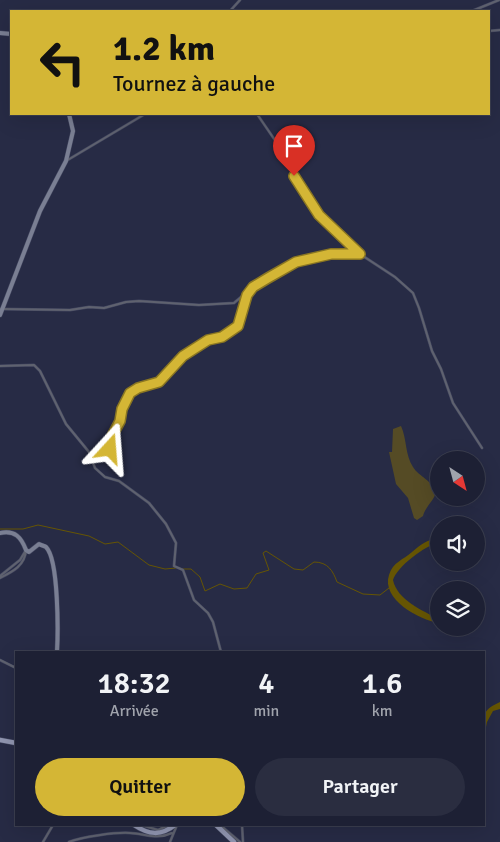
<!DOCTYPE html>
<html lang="fr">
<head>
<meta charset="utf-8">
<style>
	:root { --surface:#1d2034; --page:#2a2d40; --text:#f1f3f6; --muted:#a0a3ac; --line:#3b3e4f; --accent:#d4b635 }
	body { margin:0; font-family:Signika,sans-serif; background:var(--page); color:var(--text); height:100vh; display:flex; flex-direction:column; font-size:19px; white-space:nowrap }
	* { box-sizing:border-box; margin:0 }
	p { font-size:16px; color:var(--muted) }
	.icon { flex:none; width:28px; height:28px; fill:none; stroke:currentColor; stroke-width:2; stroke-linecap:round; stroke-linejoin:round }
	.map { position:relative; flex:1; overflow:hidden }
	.details { position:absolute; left:15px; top:651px; width:470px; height:175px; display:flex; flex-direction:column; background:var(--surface); border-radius:0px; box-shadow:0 5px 20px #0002,0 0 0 1px var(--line) }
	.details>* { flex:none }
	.banner { position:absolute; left:10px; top:10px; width:480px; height:105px; border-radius:0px; box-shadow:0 5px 20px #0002,0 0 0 1px var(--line); background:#d4b635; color:#111; overflow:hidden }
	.needle { width:32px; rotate:144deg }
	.buttons { position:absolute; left:430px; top:451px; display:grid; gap:10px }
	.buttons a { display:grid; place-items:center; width:55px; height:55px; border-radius:50%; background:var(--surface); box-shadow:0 5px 20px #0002,0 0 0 1px var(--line); font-size:25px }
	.pin { position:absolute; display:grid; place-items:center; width:42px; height:42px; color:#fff; margin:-51px -21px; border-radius:50% 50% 50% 0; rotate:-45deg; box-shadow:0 0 5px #0007 }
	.pin .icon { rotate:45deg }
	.me { position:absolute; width:55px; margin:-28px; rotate:19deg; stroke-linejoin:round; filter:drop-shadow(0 0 4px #0008) }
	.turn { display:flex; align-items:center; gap:18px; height:105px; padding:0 20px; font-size:22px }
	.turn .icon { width:65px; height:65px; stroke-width:2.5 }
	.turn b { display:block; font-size:35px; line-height:42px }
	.eta { display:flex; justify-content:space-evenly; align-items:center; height:85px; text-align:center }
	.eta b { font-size:30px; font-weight:600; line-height:35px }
	.cta { display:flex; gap:10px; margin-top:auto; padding:10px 20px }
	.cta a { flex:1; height:58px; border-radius:30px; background:var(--accent); color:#111; font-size:20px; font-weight:600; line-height:58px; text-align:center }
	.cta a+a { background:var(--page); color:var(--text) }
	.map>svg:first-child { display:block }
	.green { fill:#554b25 }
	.water { fill:#665503 }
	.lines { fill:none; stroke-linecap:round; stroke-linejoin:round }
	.stream { stroke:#665503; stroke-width:1 }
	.street-casing { stroke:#444861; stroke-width:3 }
	.secondary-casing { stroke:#444861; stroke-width:5 }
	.primary-casing { stroke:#444861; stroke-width:5.5 }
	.street { stroke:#5f626f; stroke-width:2 }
	.secondary { stroke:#7a7f93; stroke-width:4 }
	.primary { stroke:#9095b0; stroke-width:4.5 }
	.route-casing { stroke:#8a7622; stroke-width:12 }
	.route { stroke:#d4b635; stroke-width:9 }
</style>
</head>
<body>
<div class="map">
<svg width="500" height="842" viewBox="0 0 500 842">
	<rect width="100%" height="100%" fill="#272b45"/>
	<path class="green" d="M401,426c6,13 4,29 12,41 6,10 20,13 22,26 1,5 -10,14 -12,23l-6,4 -3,-2 -6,-20 -12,-14 -7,-32h3l1,-23z"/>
	<path class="water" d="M439,538v5c-14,2 -42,24 -46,37 4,20 30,31 46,39v4c-20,-3 -58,-24 -50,-48 4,-13 14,-15 23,-23 8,-7 16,-13 27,-14z
		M500,702v7l-7,2 -6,11 -3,15c0,-21 -4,-26 16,-35z"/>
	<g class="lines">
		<path class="stream" d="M0,529h23l15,-4 51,11 16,8 13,-2 31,23 16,4 11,-1
			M182,569h9l9,8 5,14 15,-7 14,5 13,-1 9,-14 13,-4 -6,-17 3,-2 28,18 9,1 11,-8c14,0 19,9 23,20l26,12 17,1 9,-7"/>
		<defs>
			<path id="street" d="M230,11l10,-11
				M472,11l27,-11
				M489,31l11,-1
				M257,114l24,35 21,42 17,24 44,41 32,21 18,16 6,15 13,43 9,18 12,34 29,45
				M66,161l79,-47
				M0,309l70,1 19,-3 15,1 22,-6 13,-1 60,4 35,-2 19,-16 43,-26 35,-7 28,-1
				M0,366l34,-1 6,6 26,53 23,28 6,16 10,9 14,4 30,22 17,21 10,19 -2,23 9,4 11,30 14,13 5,9 8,30
				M106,452l3,-1 13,-42 8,-16 9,-5 20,-6 24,-26 25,-15 14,-4 13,-8 9,-19 3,-15
				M0,576l20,-16 6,-10c-1,16 -14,22 -26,28
				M0,660l16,8
				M141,825l17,5 11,-5
				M220,825l20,17
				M242,825l1,17
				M43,842l10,-17
				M69,842c12,-5 47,-10 61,-9 16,1 27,7 42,0
				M170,842l7,-17"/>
			<path id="secondary" d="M0,33l11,1
				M0,315l40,-104 26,-50 7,-30 -4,-17
				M0,533c15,-3 21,4 26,17l3,2 10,-8c1,1 6,2 7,3 13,13 12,87 11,105"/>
			<path id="primary" d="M0,740l16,3
				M134,825c15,10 27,11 41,0
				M216,825l18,17"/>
		</defs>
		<use href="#street" class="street-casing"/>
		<use href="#secondary" class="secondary-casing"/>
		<use href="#primary" class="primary-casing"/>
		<use href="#street" class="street"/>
		<use href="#secondary" class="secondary"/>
		<use href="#primary" class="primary"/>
	</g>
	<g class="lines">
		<defs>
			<path id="route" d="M110,449v-9l10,-19 2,-12 8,-16 8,-5 21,-6 24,-26 25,-16 14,-3 16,-11 9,-31 6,-8 15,-9 28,-16 35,-8h29l-41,-39 -25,-39"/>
		</defs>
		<use href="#route" class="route-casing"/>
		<use href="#route" class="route"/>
	</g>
</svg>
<div class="buttons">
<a><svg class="needle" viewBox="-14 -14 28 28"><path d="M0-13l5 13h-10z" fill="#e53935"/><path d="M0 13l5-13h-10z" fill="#a0a3ac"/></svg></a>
<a><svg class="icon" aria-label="sound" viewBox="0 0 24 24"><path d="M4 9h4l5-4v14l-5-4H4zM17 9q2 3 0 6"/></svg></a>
<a><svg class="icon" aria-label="layers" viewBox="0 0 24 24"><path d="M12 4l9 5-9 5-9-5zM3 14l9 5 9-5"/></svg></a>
</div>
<div class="pin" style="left:294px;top:176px;background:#d93025"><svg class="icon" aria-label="arrive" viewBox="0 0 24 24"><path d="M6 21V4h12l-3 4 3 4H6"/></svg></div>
<svg class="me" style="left:110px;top:449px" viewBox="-20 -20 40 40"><path d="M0-17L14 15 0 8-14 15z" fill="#d4b635" stroke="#fff" stroke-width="4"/></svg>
<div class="banner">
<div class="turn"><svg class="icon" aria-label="left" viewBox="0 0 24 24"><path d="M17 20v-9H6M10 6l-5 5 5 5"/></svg><div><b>1.2 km</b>Tournez à gauche</div></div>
</div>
<section class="details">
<div class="eta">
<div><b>18:32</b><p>Arrivée</p></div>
<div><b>4</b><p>min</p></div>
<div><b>1.6</b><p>km</p></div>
</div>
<div class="cta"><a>Quitter</a><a>Partager</a></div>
</section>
</div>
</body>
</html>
